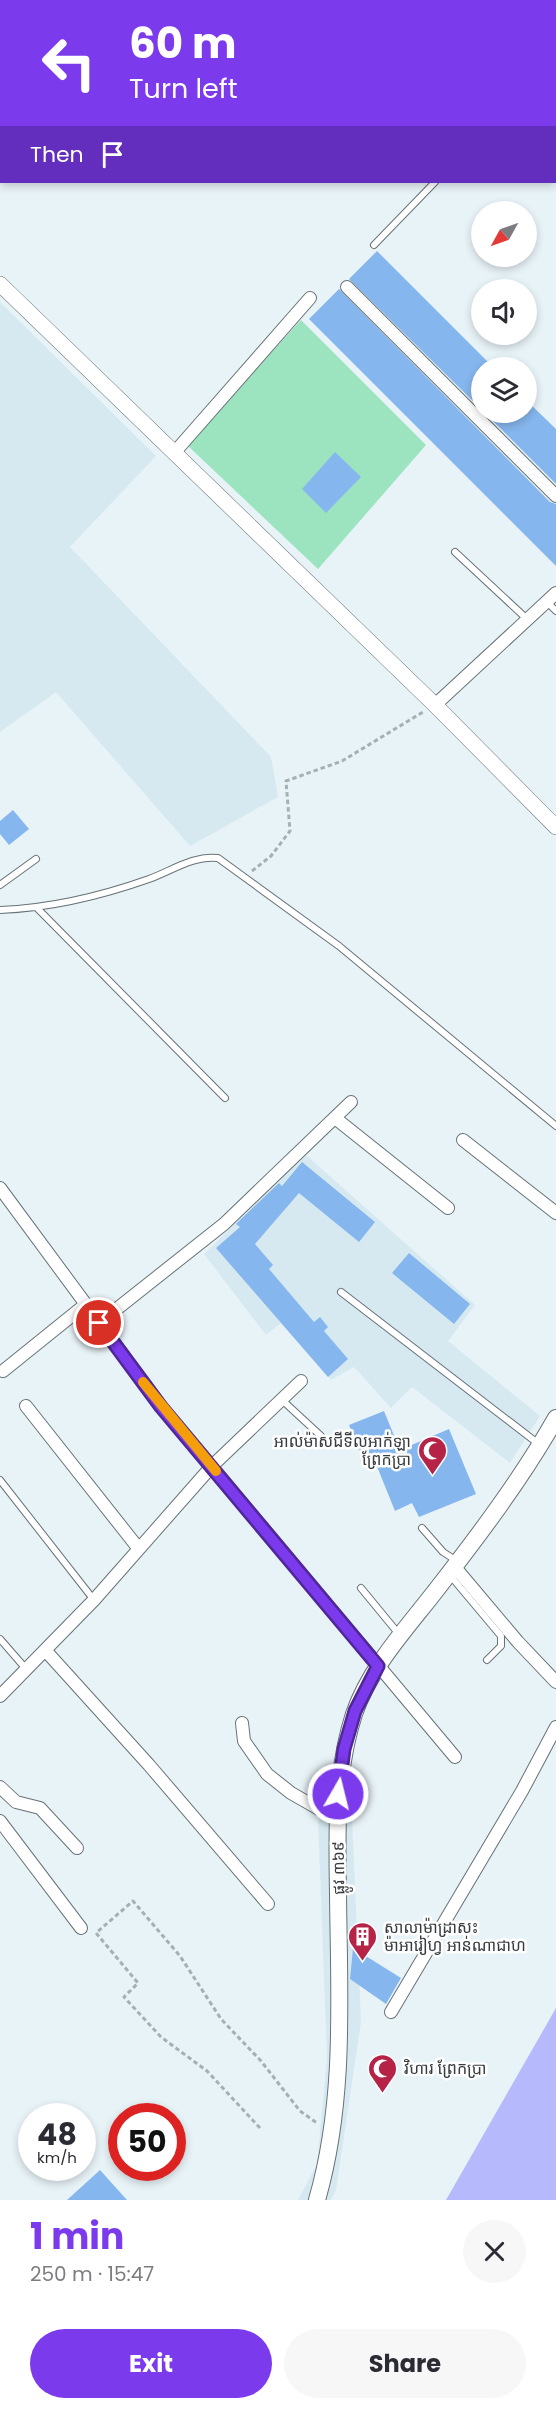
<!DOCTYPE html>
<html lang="en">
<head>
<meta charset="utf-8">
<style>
	:root { --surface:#fff; --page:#f7f7f7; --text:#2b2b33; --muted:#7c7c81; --accent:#7c3aed }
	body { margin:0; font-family:Poppins,"Noto Sans Khmer",sans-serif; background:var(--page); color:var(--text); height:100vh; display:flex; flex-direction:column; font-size:22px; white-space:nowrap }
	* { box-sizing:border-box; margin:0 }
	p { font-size:20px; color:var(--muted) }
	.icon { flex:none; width:33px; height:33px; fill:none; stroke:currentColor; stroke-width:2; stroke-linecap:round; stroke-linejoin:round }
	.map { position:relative; height:2200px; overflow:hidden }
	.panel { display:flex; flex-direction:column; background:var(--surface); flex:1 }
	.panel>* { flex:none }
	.banner { position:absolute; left:0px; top:0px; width:556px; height:183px; box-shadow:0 3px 9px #0003; background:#7c3aed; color:#fff; overflow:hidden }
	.needle { width:39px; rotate:230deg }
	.buttons { position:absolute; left:471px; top:201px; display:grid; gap:12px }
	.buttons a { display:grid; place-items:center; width:66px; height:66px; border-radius:50%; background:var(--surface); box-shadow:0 3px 9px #0003; font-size:30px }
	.speed { position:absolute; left:18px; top:2103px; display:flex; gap:12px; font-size:30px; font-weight:700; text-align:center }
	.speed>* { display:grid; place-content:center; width:78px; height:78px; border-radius:50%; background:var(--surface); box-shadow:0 3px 9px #0003; line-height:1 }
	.speed small { font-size:15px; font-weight:400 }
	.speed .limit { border:9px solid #d22; background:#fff; color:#111 }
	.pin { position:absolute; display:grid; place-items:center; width:51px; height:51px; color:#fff; margin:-26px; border:3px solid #fff; border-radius:50%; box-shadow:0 2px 6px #0007 }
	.me { position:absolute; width:66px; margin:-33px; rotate:8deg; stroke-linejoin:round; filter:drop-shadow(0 0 4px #0008) }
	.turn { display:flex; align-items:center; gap:21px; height:126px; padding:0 30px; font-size:27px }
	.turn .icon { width:78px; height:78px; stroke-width:2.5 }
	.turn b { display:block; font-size:42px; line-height:51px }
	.then { display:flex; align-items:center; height:57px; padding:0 30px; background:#0003; gap:12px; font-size:22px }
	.round { display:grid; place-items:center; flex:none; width:63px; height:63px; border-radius:32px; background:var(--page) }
	.headline { display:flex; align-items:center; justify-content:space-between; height:102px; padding:0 30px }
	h1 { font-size:36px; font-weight:700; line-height:45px; color:var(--accent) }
	.button { display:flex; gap:12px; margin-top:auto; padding:12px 30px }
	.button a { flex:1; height:69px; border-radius:36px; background:var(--accent); color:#fff; font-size:24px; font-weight:700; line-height:69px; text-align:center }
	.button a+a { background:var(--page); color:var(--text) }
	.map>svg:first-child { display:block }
	.built { fill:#d6e9f1 }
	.green { fill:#9ce4c0 }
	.water { fill:#b7b9fd }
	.building { fill:#86b6ee }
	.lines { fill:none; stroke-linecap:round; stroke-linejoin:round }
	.service-casing { stroke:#687276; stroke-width:8 }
	.minor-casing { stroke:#687276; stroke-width:14 }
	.tertiary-casing { stroke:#687276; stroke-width:16 }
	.secondary-casing { stroke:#687276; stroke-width:18 }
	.path { stroke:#a6afb3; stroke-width:3; stroke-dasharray:4.5 3; stroke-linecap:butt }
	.service { stroke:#fff; stroke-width:6 }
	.minor { stroke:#fff; stroke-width:12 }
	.tertiary { stroke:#fff; stroke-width:15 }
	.secondary { stroke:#fff; stroke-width:16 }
	.route-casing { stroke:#51269a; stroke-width:15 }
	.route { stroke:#7c3aed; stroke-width:10 }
	.slow { stroke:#f59e0b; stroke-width:10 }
	.labels { text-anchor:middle; stroke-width:5; stroke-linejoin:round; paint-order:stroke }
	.poi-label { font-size:16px; fill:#373c3e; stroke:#fefefe; text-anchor:start }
	.street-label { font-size:16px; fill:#373c3e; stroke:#fefefe }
</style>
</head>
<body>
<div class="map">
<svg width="556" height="2200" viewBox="0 0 556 2200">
	<rect width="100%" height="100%" fill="#e8f3f8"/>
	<path class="built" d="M0,302l156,154 -86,91 201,210 7,40 -88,49 -134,-154 -56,40z
		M306,1155l169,150 -27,36 92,75 -30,47 -98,-76 -21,21 -37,-41 -23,13 -50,-57 -15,12 -62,-81z
		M352,1818l9,204 -25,168 -5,10h-33l19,-36 10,-106 -9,-239z"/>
	<path class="green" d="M301,320l125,125 -108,124 -131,-124z"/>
	<path class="water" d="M556,2008v192h-110z"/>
	<path class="building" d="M377,251l117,117h-12v42l-133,-131z
		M339,289l211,213 6,2v62l-247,-247z
		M526,400l30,29v55l-72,-72h42z
		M335,452l26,25 -35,36 -24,-24z
		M13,810l16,19 -20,16 -9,-11v-13z
		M302,1162l73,60 -16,20 -60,-49 -44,51 18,21 -4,4 45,53 6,-5 8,10 -4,4 24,28 -20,18 -112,-129 24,-21 -4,-3 5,-5 38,-36 3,3z
		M409,1253l61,51 -16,20 -62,-51z
		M384,1411l16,39 49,-21 27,65 -57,23 -7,-14 -17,8 -21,-52 -9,4 -16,-38z
		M353,1948l48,30 -15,26 -36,-25z
		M100,2170l27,30h-60z"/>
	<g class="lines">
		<defs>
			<path id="service" d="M538,0l2,2
				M555,14h1
				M374,245l61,-63
				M455,552l72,67
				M547,602l9,9
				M0,885l36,-26
				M38,909l187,189
				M0,910c50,-2 101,-14 149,-31 22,-8 45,-24 69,-21l121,88 217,180
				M341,1292l199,153
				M282,1400l39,36
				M0,1480l94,120
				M422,1528l21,24 14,9
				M449,1574l52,62v10l-14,14
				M361,1588l37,45
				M0,1639l27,31"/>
			<path id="minor" d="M271,0l2,2
				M352,0l2,2
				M69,2l1,-2
				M331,2l1,-2
				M372,2l1,-2
				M451,2l1,-2
				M0,88l2,-2
				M555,154l1,1
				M347,287l209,209
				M174,453l136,-155
				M435,705l121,-112
				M335,1118l113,90
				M463,1140l93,73
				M0,1188l161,218 294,351
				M99,1323l125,-99 127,-122
				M3,1371l82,-66
				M26,1406l113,143
				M454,1566l64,76 38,40
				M45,1650l104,115 119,139
				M0,1696l94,-96 118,-134 89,-85
				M242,1723l2,18 23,33 24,19 28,16 18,-1
				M0,1787l16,15 24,6 37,40
				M0,1821l81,107
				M391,2012l131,-221 34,-64"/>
			<path id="tertiary" d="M0,284l435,421 121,122"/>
			<path id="secondary" d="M317,2200c29,-101 22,-203 21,-306 -1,-61 -3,-121 16,-180 16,-47 53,-86 83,-125 42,-54 85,-111 119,-171"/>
		</defs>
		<use href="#service" class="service-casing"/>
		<use href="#minor" class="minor-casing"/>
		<use href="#tertiary" class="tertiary-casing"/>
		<use href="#secondary" class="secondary-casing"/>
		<path class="path" d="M252,871l19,-15 19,-25 -4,-50 56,-20 81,-49
			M260,2128l-53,-57 -46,-34 -37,-40 14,-14 -42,-50 37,-32 47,55 41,63 40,42 39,50 17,12"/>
		<use href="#service" class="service"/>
		<use href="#minor" class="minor"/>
		<use href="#tertiary" class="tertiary"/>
		<use href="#secondary" class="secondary"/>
	</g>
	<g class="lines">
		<defs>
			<path id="route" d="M99,1323l62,84 217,259 -23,45 -11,38 -6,45"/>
		</defs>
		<use href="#route" class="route-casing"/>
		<use href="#route" class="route"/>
		<path class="slow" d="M143,1382l73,89"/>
	</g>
	<defs>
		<symbol id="mosque-pin" viewBox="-11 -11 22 30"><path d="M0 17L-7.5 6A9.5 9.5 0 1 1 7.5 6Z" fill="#b52347" stroke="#fefefe"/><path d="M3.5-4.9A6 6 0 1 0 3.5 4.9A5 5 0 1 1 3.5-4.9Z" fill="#fff"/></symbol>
		<symbol id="building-pin" viewBox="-11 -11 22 30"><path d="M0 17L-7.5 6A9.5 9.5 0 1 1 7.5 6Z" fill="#b52347" stroke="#fefefe"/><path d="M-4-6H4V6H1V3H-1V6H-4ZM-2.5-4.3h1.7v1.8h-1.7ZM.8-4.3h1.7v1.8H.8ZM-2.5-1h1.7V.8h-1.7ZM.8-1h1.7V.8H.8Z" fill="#fff"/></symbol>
	</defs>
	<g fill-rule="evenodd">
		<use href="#mosque-pin" x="416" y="1434" width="33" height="45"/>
		<use href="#building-pin" x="346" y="1920" width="33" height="45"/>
		<use href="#mosque-pin" x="366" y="2052" width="33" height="45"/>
	</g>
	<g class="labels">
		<g class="poi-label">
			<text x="411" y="1447" text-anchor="end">អាល់ម៉ាសជីទីលអាក់ឡា<tspan x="411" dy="18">ព្រែកប្រា</tspan></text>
			<text x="384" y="1933">សាលាម៉ាដ្រាសះ<tspan x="384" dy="18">ម៉ាអារៀហ្វ អាន់ណាជាហ</tspan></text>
			<text x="404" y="2074">វិហារ ព្រែកប្រា</text>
		</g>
		<g class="street-label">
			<text transform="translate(338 1868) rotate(-91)" y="6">ផ្លូវ ៣៦៩</text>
		</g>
	</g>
</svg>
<div class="buttons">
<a><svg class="needle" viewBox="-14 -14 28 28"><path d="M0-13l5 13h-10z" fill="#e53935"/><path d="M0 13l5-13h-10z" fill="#7c7c81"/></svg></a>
<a><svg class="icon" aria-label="sound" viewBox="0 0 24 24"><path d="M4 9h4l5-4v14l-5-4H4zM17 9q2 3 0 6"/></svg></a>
<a><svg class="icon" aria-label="layers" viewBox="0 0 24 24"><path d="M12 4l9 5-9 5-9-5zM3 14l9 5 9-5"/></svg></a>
</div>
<div class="speed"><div>48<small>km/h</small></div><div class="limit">50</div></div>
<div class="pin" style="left:99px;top:1323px;background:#d93025"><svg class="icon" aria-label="arrive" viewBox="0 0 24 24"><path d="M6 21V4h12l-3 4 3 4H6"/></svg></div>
<svg class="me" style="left:338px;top:1794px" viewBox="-20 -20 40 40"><circle r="17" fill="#7c3aed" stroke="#fff" stroke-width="3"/><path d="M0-11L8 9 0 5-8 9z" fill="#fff"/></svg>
<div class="banner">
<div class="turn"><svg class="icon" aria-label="left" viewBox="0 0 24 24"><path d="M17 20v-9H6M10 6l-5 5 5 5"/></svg><div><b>60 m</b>Turn left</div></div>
<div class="then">Then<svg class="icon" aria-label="arrive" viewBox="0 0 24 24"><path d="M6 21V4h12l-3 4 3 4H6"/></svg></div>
</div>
</div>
<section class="panel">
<div class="headline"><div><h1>1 min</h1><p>250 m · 15:47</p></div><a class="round"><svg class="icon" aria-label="close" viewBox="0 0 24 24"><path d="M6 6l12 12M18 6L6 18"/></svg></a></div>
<div class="button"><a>Exit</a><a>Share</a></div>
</section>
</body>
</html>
